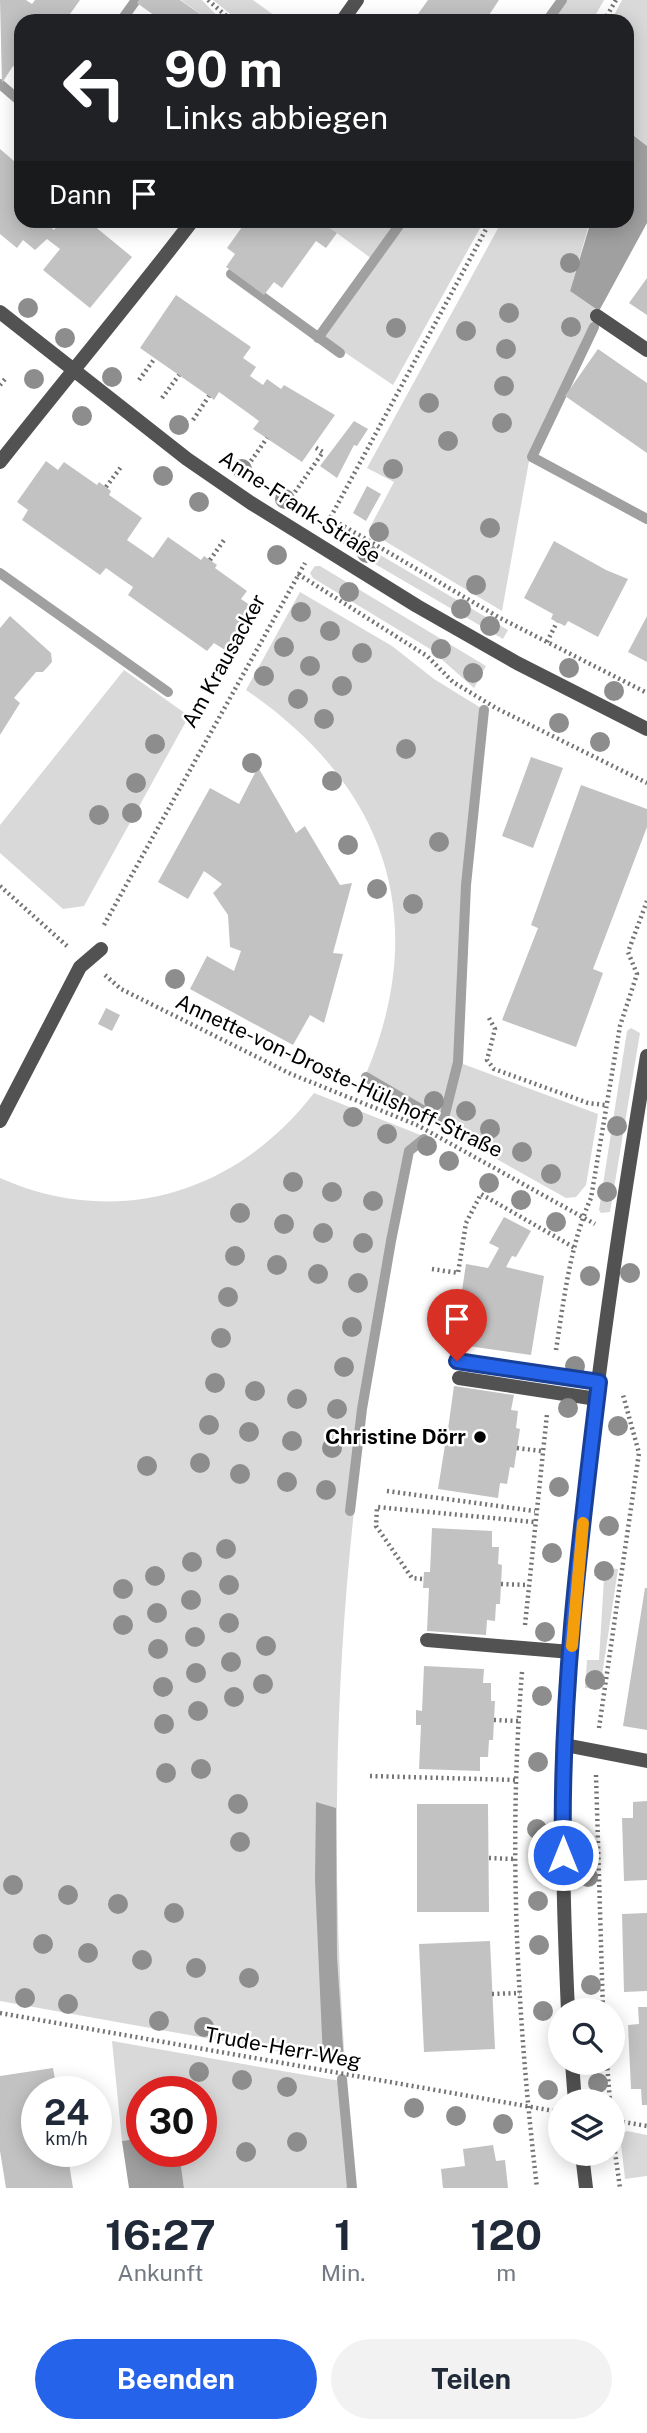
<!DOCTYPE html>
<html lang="de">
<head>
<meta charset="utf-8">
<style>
	:root { --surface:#fff; --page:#f2f2f3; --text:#1f2937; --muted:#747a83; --accent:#2563eb }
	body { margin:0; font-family:"Public Sans",sans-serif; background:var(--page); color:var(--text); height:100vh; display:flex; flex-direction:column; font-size:26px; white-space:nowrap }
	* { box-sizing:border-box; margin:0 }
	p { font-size:23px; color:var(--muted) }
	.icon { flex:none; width:38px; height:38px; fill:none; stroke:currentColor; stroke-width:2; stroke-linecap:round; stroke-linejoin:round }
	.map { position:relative; height:2188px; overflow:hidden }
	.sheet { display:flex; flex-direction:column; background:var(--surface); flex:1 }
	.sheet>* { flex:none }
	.hud { position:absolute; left:14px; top:14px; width:620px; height:214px; border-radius:21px; box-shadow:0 4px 18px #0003; background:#202124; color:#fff; overflow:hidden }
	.tools { position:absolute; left:548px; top:1998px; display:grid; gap:14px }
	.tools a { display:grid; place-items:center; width:77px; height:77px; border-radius:50%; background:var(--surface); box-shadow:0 4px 18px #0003; font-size:35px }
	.speed { position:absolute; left:21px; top:2076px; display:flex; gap:14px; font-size:35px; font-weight:700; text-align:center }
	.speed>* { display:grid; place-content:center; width:91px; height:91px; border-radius:50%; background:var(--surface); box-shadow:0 4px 18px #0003; line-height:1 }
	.speed small { font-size:18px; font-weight:400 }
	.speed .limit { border:10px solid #d22; background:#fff; color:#111 }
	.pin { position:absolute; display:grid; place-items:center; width:60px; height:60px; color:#fff; margin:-72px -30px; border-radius:50% 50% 50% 0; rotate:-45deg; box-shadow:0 0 7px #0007 }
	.pin .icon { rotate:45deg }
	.me { position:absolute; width:77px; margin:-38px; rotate:0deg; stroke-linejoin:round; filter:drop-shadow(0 0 5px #0008) }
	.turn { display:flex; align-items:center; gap:24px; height:147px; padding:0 35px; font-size:32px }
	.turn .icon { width:91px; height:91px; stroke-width:2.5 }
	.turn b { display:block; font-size:49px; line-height:60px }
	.then { display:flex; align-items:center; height:66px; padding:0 35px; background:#0003; gap:14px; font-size:26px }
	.eta { display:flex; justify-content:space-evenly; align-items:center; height:119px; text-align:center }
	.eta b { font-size:42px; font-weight:700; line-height:49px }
	.primary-button { display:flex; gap:14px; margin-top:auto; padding:14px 35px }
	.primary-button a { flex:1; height:80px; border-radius:42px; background:var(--accent); color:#fff; font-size:28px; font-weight:700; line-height:80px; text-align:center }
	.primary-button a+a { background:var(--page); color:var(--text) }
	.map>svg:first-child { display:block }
	.green { fill:#d9d9d9 }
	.water { fill:#a0a0a0 }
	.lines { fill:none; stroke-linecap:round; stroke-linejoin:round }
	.stream { stroke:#a0a0a0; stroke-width:10 }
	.building { fill:#c2c2c2 }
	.path { stroke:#747474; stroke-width:4.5; stroke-dasharray:2 3.5; stroke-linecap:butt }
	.service { stroke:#525252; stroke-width:14 }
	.minor { stroke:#525252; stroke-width:14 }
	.tree { fill:#8d8d8d }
	.route-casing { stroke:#184099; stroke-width:18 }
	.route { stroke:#2563eb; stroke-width:12 }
	.slow { stroke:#f59e0b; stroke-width:12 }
	.poi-dot { fill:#000; stroke:#fff; stroke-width:2.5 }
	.labels { text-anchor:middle; stroke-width:5; stroke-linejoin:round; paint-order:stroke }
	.street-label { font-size:21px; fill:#000; stroke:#fff }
	.poi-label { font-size:21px; font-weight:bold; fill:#000; stroke:#fff; text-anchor:end }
</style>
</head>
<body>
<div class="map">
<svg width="647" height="2188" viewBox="0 0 647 2188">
	<rect width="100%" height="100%" fill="#fff"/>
	<path class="green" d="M181,0h21l20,21h-12z
		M213,0h40l29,21h-43z
		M566,0h38l-12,21h-41z
		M622,0h25v146l-20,-17 -1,-108h-15z
		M407,220l77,1 -91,164 -71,-48z
		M329,221h71l-28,38 -46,-34z
		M502,221h88l-20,70 29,20 -70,150 -27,150 -134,-80 26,-49 -27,-14z
		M341,532l167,98 -5,9 -157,-92 -9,-12z
		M315,566h5l166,100 -12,22 -44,-39 -117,-71 -3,-5z
		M300,592l92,54 42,33 47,29 -19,207 -7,146 143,53 -12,71 -10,12 -10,1 -123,-69 3,-8 -80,-47c66,-157 18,-290 -120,-384z
		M124,670l65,46 -105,190 -21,3 -63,-56v-28z
		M631,1028l9,5 -30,179 -9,1 -2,-3 28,-179z
		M314,1093l109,43 -15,11 -23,110 -37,253 6,1c-20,184 -22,367 -9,552l-345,-62v-823c117,52 237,15 314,-85z
		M595,1567l23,2 -18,120 -15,-1 2,-28h12l5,-82 -10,-2z
		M112,2041l228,40 10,107h-166l-5,-37h22v-60h-59v47l-20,3z
		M627,2131l20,4v41l-22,3 -5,-44z"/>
	<path class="water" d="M627,130l20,16v77l-48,88 -29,-20 21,-70 35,-1z
		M316,1802l20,6 1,149 7,106 -21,-4 -8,-179z
		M142,2138v13h37l5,37h-55l-7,-47z"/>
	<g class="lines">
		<path class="stream" d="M121,21l15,-21
			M547,21l15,-21
			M0,84l21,18
			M231,274l109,79
			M594,327l-62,130 115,62
			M318,338l85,-118
			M0,573l168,119
			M366,1077l77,45 15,-60 8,-177 18,-175
			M350,1511l12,-102 29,-168 18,-90 15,-12
			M342,2079l10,109"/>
	</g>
	<path class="building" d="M0,0h26l6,4 3,-4h45l-15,21h-44v50l-8,-5 -11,17z
		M139,0h41l30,21h-48l-25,-18z
		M428,0h71l-14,21h-72z
		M0,149l21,18v53h22l11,10 7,-10h26l45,37 -42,51 -47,-38 17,-21 -13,-10 -12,11 -12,-10 -6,8 -17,-14z
		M247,220h44l6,5 2,-5h30l-3,5 11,8 -11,15 -10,-7 -34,47 -8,-6 -10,13 -38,-28 9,-13 -8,-6z
		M647,278v37l-18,-12z
		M176,295l75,52 -8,11 13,9 -6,9 13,9 4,-6 14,10 3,-4 51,30 -33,47 -49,-33 6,-8 -40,-29 -5,8 -5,-4 -69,-48z
		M598,349l49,34v70l-82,-57z
		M354,421l14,8 -11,17 -3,-1 -17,33 -17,-12z
		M46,461l12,9 6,-8 33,23 2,-3 12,9 -2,4 33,23 -15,22 26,18 15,-21 33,23 3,-4 13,9 -2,3 32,23 -6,8 13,9 -29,42 -11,-7 -7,8 -79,-56 5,-8 -13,-9 -14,-10 -6,7 -78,-55 6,-10 -11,-8z
		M367,486l14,8 -15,27 -13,-8z
		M554,541l52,29 22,9 -30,58 -30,-16 -3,5 -14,-7 2,-5 -29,-16z
		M10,616l41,37 1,9 -9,10h-7l-22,26 6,5 -20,32v-107z
		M647,616v46l-19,-10z
		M531,757l32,11 -30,80 -31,-12z
		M258,767l38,66 9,-7 35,59 12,-2 -19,70 10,1 -19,69 -14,-8 -17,30 -103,-56 17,-33 27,15 7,-20 -11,-4 -2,-32 -15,-22 9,-9 -18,-13 -16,28 -30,-17 52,-94 29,16z
		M581,785l66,24v18l-54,142 10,4 -27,74 -74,-27 36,-92 -7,-3z
		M106,1008l14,7 -8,16 -14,-7z
		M504,1217l27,14 -15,26 -4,-1 -6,11 38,9 -13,79 -77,-11 12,-80 22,4 11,-20 -10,-5z
		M454,1386l60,9 -3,15 7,1 -2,17 4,1 -6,39 -4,-1 -3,17 -7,-1 -2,15 -60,-9 7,-44h-6l3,-17 6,1z
		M432,1528l60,3v16h7l-1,17 4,1 -2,39h-4l-1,17 -8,-1 -1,15 -59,-4 2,-43h-6l1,-16h6z
		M645,1588h2v142l-24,-4z
		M424,1666l60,3 -1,14h8v18h4l-2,39h-4l-1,17h-8v14l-61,-2 2,-44h-5v-15l6,1z
		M647,1801v79l-23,1 -2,-63h11v-16z
		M417,1804h71l1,108h-72z
		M647,1913v78l-23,1 -2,-78z
		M490,1941l5,108 -71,3 -5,-108z
		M638,2007h9v98h-5l-1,-16h-10l-3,-64 11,-1z
		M53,2068l4,23h-20v60h30l6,37h-67l-6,-37v-75z
		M493,2145l3,16 9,-1 3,28h-65l-2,-19 24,-3 -2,-17z"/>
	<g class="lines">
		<path class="path" d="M208,0l24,21
			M604,21l12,-21
			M139,380l16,-22
			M0,385l5,-6
			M162,398l17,-23
			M193,420l16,-24
			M251,461l16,-23
			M106,487l15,-20
			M295,492l28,-40 -10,-6
			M330,518l170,100 147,75
			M328,522l163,-302
			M210,560l14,-20
			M298,574l129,82 26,26 43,26 151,75
			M547,642l10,-20
			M0,886l67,60
			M104,925l201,-362
			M105,975l16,14 170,85 126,51 178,99
			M489,1018l6,11 -8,31 7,9 94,34 17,2
			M432,1269l26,4 8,-50 15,-29 94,54
			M556,1350c8,-51 14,-105 35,-152l29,-172 17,-52 -9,-22 19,-51
			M517,1448l24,3
			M387,1491l148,20
			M422,1579l-10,-1 -36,-52 1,-19 157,15
			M501,1584l27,1
			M525,1625l22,-211
			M522,1672c-14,171 -5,345 15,516
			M494,1720l24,1
			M599,1728l40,-275 -16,-58
			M596,1775l7,236
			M370,1776l146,4
			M489,1858l26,1
			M492,1994l28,-1
			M0,2013l554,98
			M607,2063l3,39
			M612,2120l35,6
			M612,2130l8,58"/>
		<path class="service" d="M597,316l50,34
			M457,1361l142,21
			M459,1378l138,21
			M427,1640l144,12"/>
		<path class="minor" d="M342,21l15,-21
			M0,312l187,147 64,44 166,103 100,57 130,66
			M0,462c64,-81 130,-160 193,-242
			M0,1121l80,-154 21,-18
			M565,1745l82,16
			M568,2011c-4,-89 -7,-177 -3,-265 11,-231 44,-462 82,-690
			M572,2063l3,39
			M582,2154l4,34"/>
	</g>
	<g class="tree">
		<circle cx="570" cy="263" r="10"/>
		<circle cx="28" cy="308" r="10"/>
		<circle cx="509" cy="313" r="10"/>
		<circle cx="571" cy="327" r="10"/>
		<circle cx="396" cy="328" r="10"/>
		<circle cx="466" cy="331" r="10"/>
		<circle cx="65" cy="338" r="10"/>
		<circle cx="506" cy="349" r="10"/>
		<circle cx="112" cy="377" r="10"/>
		<circle cx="34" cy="379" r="10"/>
		<circle cx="504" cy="386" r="10"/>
		<circle cx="429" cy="403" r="10"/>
		<circle cx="82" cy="416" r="10"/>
		<circle cx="502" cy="423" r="10"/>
		<circle cx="179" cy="425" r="10"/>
		<circle cx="448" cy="441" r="10"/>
		<circle cx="242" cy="469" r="10"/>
		<circle cx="393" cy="469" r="10"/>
		<circle cx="163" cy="476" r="10"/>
		<circle cx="285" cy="499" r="10"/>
		<circle cx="199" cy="502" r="10"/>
		<circle cx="490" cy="528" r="10"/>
		<circle cx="379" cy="532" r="10"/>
		<circle cx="367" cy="553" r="10"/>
		<circle cx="277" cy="555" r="10"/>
		<circle cx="476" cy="585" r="10"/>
		<circle cx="349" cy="592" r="10"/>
		<circle cx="461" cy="609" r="10"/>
		<circle cx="301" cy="612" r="10"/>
		<circle cx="490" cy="626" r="10"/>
		<circle cx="330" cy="631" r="10"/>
		<circle cx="284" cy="647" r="10"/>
		<circle cx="441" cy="649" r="10"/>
		<circle cx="362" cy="653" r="10"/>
		<circle cx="310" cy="666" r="10"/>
		<circle cx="569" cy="668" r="10"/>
		<circle cx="473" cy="673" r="10"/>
		<circle cx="264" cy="676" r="10"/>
		<circle cx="342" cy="686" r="10"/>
		<circle cx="614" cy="691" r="10"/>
		<circle cx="298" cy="699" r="10"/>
		<circle cx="324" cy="719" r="10"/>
		<circle cx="559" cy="723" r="10"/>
		<circle cx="600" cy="742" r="10"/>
		<circle cx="155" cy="744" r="10"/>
		<circle cx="406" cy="749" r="10"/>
		<circle cx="252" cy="763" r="10"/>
		<circle cx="332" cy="781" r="10"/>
		<circle cx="136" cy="783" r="10"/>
		<circle cx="132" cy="813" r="10"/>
		<circle cx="99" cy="815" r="10"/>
		<circle cx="439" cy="842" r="10"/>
		<circle cx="348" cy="845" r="10"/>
		<circle cx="377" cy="889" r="10"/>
		<circle cx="413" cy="904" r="10"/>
		<circle cx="175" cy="979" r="10"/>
		<circle cx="434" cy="1101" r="10"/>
		<circle cx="466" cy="1111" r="10"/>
		<circle cx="353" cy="1117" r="10"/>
		<circle cx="617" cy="1126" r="10"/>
		<circle cx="490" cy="1129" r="10"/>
		<circle cx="387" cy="1134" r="10"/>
		<circle cx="427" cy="1146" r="10"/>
		<circle cx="522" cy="1152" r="10"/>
		<circle cx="449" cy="1161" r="10"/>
		<circle cx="551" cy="1174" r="10"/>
		<circle cx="293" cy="1182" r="10"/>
		<circle cx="489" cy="1183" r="10"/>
		<circle cx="332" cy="1192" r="10"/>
		<circle cx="607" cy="1192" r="10"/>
		<circle cx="521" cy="1200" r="10"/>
		<circle cx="373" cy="1201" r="10"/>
		<circle cx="240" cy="1213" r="10"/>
		<circle cx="556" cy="1222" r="10"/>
		<circle cx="284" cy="1224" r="10"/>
		<circle cx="323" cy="1233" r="10"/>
		<circle cx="363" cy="1243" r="10"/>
		<circle cx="235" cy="1256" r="10"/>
		<circle cx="277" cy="1265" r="10"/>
		<circle cx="630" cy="1273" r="10"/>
		<circle cx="318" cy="1274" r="10"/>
		<circle cx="590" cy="1276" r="10"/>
		<circle cx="358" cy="1283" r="10"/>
		<circle cx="228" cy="1297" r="10"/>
		<circle cx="352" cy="1327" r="10"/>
		<circle cx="221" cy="1338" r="10"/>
		<circle cx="575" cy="1366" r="10"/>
		<circle cx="344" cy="1367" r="10"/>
		<circle cx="215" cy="1383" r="10"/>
		<circle cx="255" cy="1391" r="10"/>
		<circle cx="297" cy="1399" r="10"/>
		<circle cx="568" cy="1408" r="10"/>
		<circle cx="337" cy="1409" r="10"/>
		<circle cx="209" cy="1425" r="10"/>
		<circle cx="618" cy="1426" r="10"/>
		<circle cx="249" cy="1432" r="10"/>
		<circle cx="292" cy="1441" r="10"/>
		<circle cx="332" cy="1448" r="10"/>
		<circle cx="200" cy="1463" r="10"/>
		<circle cx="147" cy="1466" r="10"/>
		<circle cx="240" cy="1474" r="10"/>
		<circle cx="287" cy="1482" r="10"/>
		<circle cx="559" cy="1487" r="10"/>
		<circle cx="326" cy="1490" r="10"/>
		<circle cx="609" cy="1526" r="10"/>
		<circle cx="226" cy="1549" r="10"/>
		<circle cx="552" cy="1553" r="10"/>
		<circle cx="192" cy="1562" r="10"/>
		<circle cx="604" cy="1571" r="10"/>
		<circle cx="155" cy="1576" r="10"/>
		<circle cx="229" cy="1585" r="10"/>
		<circle cx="123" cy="1589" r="10"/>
		<circle cx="191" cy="1600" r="10"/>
		<circle cx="157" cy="1613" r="10"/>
		<circle cx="229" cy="1623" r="10"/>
		<circle cx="123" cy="1625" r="10"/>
		<circle cx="545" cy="1632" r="10"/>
		<circle cx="195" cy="1637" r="10"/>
		<circle cx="266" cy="1646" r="10"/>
		<circle cx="158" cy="1649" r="10"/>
		<circle cx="231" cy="1662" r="10"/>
		<circle cx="196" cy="1673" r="10"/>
		<circle cx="595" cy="1680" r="10"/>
		<circle cx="263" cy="1684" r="10"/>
		<circle cx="163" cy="1687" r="10"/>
		<circle cx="542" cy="1696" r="10"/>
		<circle cx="234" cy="1697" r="10"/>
		<circle cx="198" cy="1711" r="10"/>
		<circle cx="164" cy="1724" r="10"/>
		<circle cx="538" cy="1762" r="10"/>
		<circle cx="201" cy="1769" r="10"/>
		<circle cx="166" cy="1773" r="10"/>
		<circle cx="238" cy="1804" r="10"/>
		<circle cx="537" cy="1829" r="10"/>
		<circle cx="240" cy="1842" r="10"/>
		<circle cx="588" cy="1877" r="10"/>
		<circle cx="13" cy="1885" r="10"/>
		<circle cx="68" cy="1895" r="10"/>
		<circle cx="538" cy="1901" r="10"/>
		<circle cx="118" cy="1904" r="10"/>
		<circle cx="174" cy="1913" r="10"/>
		<circle cx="43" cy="1944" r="10"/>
		<circle cx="539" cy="1945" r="10"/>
		<circle cx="88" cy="1953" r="10"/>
		<circle cx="142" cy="1960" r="10"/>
		<circle cx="196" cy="1968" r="10"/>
		<circle cx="249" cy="1978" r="10"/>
		<circle cx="591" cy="1985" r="10"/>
		<circle cx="25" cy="1998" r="10"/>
		<circle cx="68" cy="2004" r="10"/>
		<circle cx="543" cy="2011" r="10"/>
		<circle cx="159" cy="2021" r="10"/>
		<circle cx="204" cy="2027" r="10"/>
		<circle cx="199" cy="2072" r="10"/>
		<circle cx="242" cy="2080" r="10"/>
		<circle cx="598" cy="2083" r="10"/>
		<circle cx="287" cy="2087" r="10"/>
		<circle cx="548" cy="2090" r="10"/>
		<circle cx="414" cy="2108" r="10"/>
		<circle cx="456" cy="2116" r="10"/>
		<circle cx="503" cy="2124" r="10"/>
		<circle cx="297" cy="2142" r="10"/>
		<circle cx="246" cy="2152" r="10"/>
	</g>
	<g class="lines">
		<defs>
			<path id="route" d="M457,1361l142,21c-19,156 -39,315 -36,473"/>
		</defs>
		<use href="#route" class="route-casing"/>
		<use href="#route" class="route"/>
		<path class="slow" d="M572,1646l11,-123"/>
	</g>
	<circle class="poi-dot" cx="480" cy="1437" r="7"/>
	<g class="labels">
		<g class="street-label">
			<text transform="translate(300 507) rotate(33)" y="7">Anne-Frank-Straße</text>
			<text transform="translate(224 661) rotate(-61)" y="7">Am Krausacker</text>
			<text transform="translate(339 1076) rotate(25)" y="7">Annette-von-Droste-Hülshoff-Straße</text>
			<text transform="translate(283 2048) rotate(10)" y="7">Trude-Herr-Weg</text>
		</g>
		<g class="poi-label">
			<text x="466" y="1444">Christine Dörr</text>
		</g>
	</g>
</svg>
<div class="tools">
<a><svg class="icon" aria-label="search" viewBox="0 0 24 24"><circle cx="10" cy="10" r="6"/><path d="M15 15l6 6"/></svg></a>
<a><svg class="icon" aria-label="layers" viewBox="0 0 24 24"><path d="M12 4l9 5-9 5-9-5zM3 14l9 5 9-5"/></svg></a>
</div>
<div class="speed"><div>24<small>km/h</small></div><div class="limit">30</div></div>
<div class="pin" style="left:457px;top:1361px;background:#d93025"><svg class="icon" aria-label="arrive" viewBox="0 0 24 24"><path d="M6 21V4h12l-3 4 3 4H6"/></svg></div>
<svg class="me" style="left:563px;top:1855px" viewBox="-20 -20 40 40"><circle r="17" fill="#2563eb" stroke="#fff" stroke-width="3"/><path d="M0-11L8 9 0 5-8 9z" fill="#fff"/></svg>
<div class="hud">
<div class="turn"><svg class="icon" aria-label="left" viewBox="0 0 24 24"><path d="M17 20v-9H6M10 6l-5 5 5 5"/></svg><div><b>90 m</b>Links abbiegen</div></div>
<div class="then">Dann<svg class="icon" aria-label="arrive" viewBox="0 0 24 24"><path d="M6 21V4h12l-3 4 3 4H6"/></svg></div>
</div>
</div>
<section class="sheet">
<div class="eta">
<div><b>16:27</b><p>Ankunft</p></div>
<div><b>1</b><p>Min.</p></div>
<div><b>120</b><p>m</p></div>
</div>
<div class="primary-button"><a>Beenden</a><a>Teilen</a></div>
</section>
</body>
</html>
